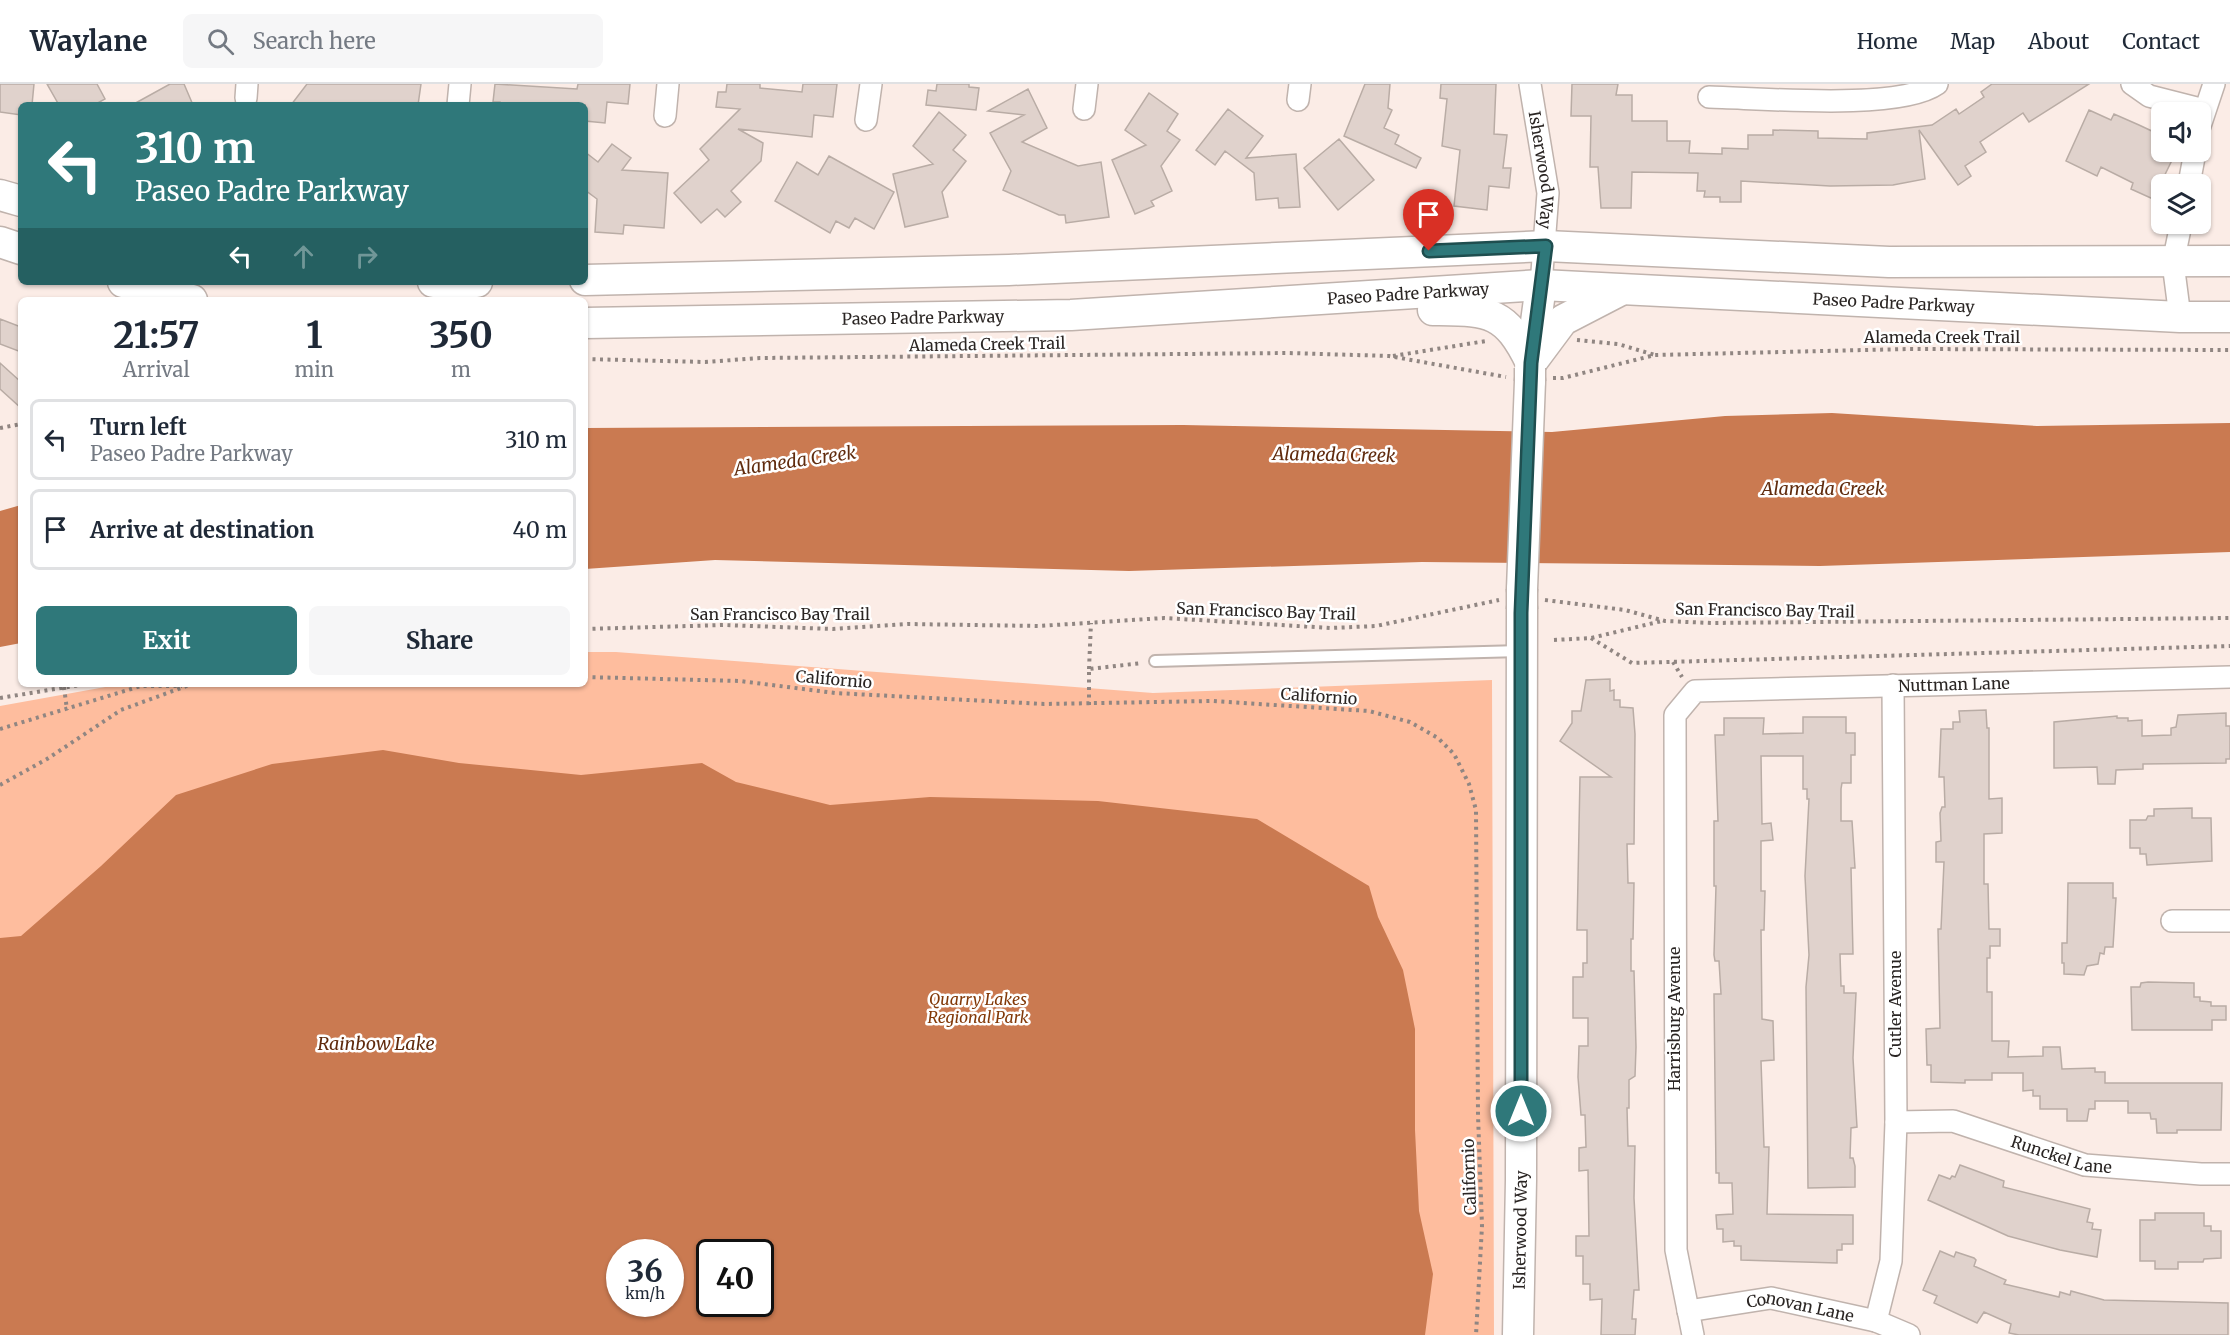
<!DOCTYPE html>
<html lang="en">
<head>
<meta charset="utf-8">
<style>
	:root { --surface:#fff; --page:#f6f6f7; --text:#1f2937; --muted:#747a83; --line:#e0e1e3; --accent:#2f787a }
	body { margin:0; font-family:Merriweather,serif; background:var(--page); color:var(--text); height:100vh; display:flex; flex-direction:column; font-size:22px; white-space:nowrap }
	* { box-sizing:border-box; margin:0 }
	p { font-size:20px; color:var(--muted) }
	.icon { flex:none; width:33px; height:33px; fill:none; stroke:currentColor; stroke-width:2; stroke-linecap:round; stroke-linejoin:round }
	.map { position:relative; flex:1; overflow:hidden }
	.sheet { position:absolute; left:18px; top:213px; width:570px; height:390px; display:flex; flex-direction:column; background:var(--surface); border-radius:9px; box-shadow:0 2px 4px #0004 }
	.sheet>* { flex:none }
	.hud { position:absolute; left:18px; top:18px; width:570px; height:183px; border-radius:9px; box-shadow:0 2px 4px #0004; background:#2f787a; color:#fff; overflow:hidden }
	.fabs { position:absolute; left:2151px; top:18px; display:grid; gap:12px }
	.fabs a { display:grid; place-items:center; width:60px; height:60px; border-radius:9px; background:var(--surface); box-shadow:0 2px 4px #0004; font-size:30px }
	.speed { position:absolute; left:606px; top:1155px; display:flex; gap:12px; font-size:30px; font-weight:700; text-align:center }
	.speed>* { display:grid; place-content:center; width:78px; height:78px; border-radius:50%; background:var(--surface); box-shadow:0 2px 4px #0004; line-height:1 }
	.speed small { font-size:15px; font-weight:400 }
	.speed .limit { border:3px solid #111; border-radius:9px; background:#fff; color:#111 }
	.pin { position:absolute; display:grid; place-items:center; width:51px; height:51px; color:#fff; margin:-62px -26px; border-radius:50% 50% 50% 0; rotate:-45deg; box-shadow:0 0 6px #0007 }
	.pin .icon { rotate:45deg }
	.me { position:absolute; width:66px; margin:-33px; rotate:0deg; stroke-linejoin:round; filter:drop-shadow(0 0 4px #0008) }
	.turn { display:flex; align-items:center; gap:21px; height:126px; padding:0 18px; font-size:27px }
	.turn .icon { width:78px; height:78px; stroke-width:2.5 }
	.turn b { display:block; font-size:42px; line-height:51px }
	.lanes { display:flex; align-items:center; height:57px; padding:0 18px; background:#0003; justify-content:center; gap:30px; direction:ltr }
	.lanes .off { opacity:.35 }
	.eta { display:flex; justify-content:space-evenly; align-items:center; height:102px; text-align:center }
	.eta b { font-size:36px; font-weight:700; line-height:42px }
	.button { display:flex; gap:12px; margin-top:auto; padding:12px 18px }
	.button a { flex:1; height:69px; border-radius:9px; background:var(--accent); color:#fff; font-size:24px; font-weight:700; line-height:69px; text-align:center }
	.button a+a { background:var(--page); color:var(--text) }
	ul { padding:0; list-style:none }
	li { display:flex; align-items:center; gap:18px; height:81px; margin:0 12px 9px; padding:0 6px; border:3px solid var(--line); border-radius:9px }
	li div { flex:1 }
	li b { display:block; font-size:22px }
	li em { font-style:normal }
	header { display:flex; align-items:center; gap:36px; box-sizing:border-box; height:84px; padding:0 30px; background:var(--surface); border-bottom:2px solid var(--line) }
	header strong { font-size:28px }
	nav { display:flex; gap:33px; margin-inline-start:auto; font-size:21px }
	.search { width:420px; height:54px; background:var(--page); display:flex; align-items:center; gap:15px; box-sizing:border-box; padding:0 21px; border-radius:9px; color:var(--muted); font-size:22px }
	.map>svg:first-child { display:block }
	.green { fill:#febd9e; fill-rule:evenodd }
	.water { fill:#ca7a51; fill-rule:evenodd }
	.building { fill:#e0d2cc; stroke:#b9aca5; stroke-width:1.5 }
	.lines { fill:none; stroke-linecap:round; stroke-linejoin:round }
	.lane-casing { stroke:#c0b3ad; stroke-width:14 }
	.street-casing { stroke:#c0b3ad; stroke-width:24 }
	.secondary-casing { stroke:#c0b3ad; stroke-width:33 }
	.path { stroke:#908682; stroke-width:4; stroke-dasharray:3 4.5; stroke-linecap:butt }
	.lane { stroke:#fff; stroke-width:10 }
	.street { stroke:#fff; stroke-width:21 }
	.secondary { stroke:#fff; stroke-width:30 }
	.secondary-bridge-casing { stroke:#c0b3ad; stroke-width:33; stroke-linecap:butt }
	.secondary-bridge { stroke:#fff; stroke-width:30 }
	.route-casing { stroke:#1f4e4f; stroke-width:15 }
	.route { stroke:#2f787a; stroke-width:10 }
	.labels { text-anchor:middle; stroke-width:5; stroke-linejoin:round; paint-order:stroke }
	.street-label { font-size:16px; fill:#2a2523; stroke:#fff }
	.park-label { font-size:16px; font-style:italic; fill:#823807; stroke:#fff }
	.water-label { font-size:18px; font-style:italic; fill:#602b0d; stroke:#fff }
</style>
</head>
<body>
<header>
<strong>Waylane</strong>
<div class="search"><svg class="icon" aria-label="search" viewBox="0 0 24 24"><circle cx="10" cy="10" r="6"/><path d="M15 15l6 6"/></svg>Search here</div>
<nav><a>Home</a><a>Map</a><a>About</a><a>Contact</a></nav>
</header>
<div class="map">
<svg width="2230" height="1251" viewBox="0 0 2230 1251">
	<rect width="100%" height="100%" fill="#fbece6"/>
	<path class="green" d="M585,568h31l537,41 339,-13 2,655h-1494v-629l122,-22h463zM620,1168h50v52h-50zM710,1168h50v52h-50z"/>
	<path class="water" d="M1832,329l205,13 193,-3v129l-410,14 -398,-4 -293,9 -414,-11 -130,9v-141l598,-3 369,7 173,-16z
		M21,421v138l-21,4v-136z
		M383,666l76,13 122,12 121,-12 34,19 94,23 100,-8 168,4 159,18 112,67 9,31 25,53 12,59v101l4,81 14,63 -8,61h-1425v-397l21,-2 80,-70 75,-71 96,-31zM620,1168h50v52h-50zM710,1168h50v52h-50z"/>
	<path class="building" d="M0,0h34l-2,21h-11v10l-21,-3z
		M47,0h50l8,15 -11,6h-35z
		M170,0h14l9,21h-61z
		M307,0h114l-3,21h-127z
		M495,0l82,5 1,-5h52l-2,20 -21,-2 -2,21 -20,-2v-16h-85v-3h-7z
		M727,0h33v4l42,4 1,-8h34l-4,33 -19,-2 -2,22 -74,-8 25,14 -2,18 -30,30 10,11 -16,15 -8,-8 -16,14 -27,-30 35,-33 -9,-11 40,-40 -24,-2 2,-15h8z
		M937,0h32v3l10,1 -3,22 -50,-5 2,-15 8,1z
		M1365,0h25l-2,24 4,2 -8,18 15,7 -4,9 26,14 -5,10 -72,-32z
		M1441,0h55l-2,50 13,1 -4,33h8l-2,20 -20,-2 -2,24 -33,-4 6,-56 -18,-4 5,-47 -7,-1z
		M1572,0h46l-2,11h16v26h35v20h23l-1,12 33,1v-6l26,1v-14h25v-5l45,1v7l49,1v-6l65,-8 24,-16 3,5 25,-17 -3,-5 11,-8h97l-60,38 -6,-9 -43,29 6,10 -21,14 6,10 -13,9 -39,-55 6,49 -32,6 -63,1 -89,-5v21h-21v-5h-16l1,-6h-8l1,-18 -66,-1 -1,36h-30l-3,-41h-8l1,-51h-20z
		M1028,5l19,39 -25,14 56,24 23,-4 8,55 -43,6 -1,-8h-6l-56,-25 8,-19 -21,-38 34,-18 -36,-4z
		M1149,9l29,21 -11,17 13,9 -19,26 11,25 -21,10 3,5 -19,8 -23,-54 34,-15 -21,-15z
		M1228,25l35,27 -17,22 50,-4 4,53 -21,1 -1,-10 -22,2 -2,-27 -29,-22 -10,14 -19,-15z
		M2089,26l22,10 3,-6 25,11 17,8 -2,6 8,4v9h14l-23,47 -22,-10 2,-6 -32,-16 -4,9 -31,-15z
		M939,28l27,23 -13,15 13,11 -24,31 6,25 -43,10 -12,-53 40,-10 -20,-18z
		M1339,55l35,41 -36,30 -34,-42z
		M612,60l19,14 -9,12 46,3 -4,55 -40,-3 -1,9 -28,-2 2,-33 -12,-9v-38l13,10z
		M829,72l65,36 -20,37 -19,-11 -6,10 -13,-7 -6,12 -55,-32 22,-39 21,13z
		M0,235l21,8v25l-21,-8z
		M0,279l21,19v26l-21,-19z
		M1610,595v12l4,-1v10h6v7l13,1 2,26 -1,110h-7l1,39h6l-1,56h-2v32h3l2,76 -1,29 -6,4v28h-2l1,38h7l-1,52 5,92h-5l-2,29h4l-1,16h-34l1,-36 -12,1v-16h-7v-28h-7v-20h13l-1,-66 -9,1v-23l7,-1 -1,-32h-4l-3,-38 1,-31h9v-28h-15v-41h10v-14h4v-33h-10l3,-153h31l-51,-36 12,-18v-12h9l5,-31z
		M1986,626l1,18h2v71l13,-1v35l-18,1v50h4l1,45h11v17h-10v12h-3v34h5v49h17l-1,16 35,-1v-9h17l2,22 33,-1v4h10v11h117l-1,47h-44v3h-20l-1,-14h-5l-1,-6h-22v-12h-33v8h-6l-2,12h-20v-12h-27v-13h-7v-6l-10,1v-18h-31v7h-27v3l-34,-1v-17h-4l-1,-36 14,-1 -2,-99h3l3,-67h-8v-20l5,-1 -1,-28 2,-6h3l-1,-30h-5l2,-48h12v-7h7l-1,-11z
		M2226,629v13h4v33h-4v4l-83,1v5l-27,1 -1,14h-17l-1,-17 -43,1v-46l63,-6v2h11v3l14,-1v16l29,-1v-7l5,-1 2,-12z
		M1803,633h43v16h9v22h-4v28h-9l-1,6v32h11l3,47h-4l2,86h-13l1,32h3v7h12l-3,65 4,69 -6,1 -1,30h3l2,8v21l-47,1 -2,-201 3,-32 -4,-79 4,-77h-2v-10h-4v-33h-42l1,68 9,-1 2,17 -12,1v50h4l-1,39h-3l1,89 11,2 1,39 -13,1 3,86h5l-2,67 86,1v29h-11v6h-5v13l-96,-3v-14h-7v-5l-11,1v-13h-6l-1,-14 17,-1 -1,-31h-13v-10h-3l-2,-179h7l-2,-33h-4l-1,-6 2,-69h-2v-65h4l-3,-86h9v-17h40l-1,16 40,-1z
		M2192,724v10h19l1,43 -65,4 -1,-11h-6v-6h-10v-28h16l2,-4h6v-7z
		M2068,799h45v15h3l-3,49h-8l-1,7 -4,-1 -2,11 -11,2 -3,9 -20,-1v-11h-2v-20h5z
		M2148,898l46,1v14h6v4l11,1v4h15v14h-14v10h-80l-1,-43h9l1,-4z
		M1960,1081l44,16 -1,6 87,22 -3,13 6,1 -1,6 9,1 -4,27 -37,-7 -52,-14 -80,-36 11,-25 11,4 2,-3 3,1z
		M2155,1129h49v13h7v5h10v27l-17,1 -1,3h-25v7h-23v-8h-15v-41h15z
		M1940,1167l14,6 2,-5 18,6 2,2 -2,6 32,14 -2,4 55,13 1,-5 10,3 1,-4 33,9 124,3v32h-209l-10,-2 2,-9 -27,-12 -7,11 -43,-20 3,-7 -14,-6z"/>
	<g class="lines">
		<defs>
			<path id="lane" d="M1155,577l366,-10"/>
			<g id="street">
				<path id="s1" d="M1530,0l18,109 -7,92"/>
				<path d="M2132,0l17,12 55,14"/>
				<path d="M1709,13c51,1 190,14 228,-13"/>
				<path d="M246,14l1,-14"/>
				<path d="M1298,16l2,-16"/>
				<path d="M458,21l2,-21"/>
				<path d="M1084,25l3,-25"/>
				<path d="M665,32l3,-32"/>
				<path d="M866,36l5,-36"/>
				<path d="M2200,42l14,-42"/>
				<path d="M2189,100l6,-32"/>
				<path d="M2180,233l-7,-54 8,-39"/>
				<path d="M2172,837h58"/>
				<path id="s2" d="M1896,1038l57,-1 132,44 116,9h29"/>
				<path id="s3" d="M1688,1227l83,-13 105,23 33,14"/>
				<path d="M1876,1237l15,-60 5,-139 -3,-437"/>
				<path id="s4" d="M1693,1251l-17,-85 -1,-535 20,-24 535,-14"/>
			</g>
			<g id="secondary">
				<path d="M0,111l21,6"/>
				<path d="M0,158l21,7"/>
				<path d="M585,196l424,-10 537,-24 343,16 341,-1"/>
				<path d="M123,198l69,18"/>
				<path d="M433,198h44"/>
				<path d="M1433,226c55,1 72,-1 98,53"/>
				<path id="s5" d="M585,239l486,-8 470,-30 639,32h50"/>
				<path d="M1531,275l10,-74"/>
				<path d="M1531,279l32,-43 56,-29"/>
				<path d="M1522,505l8,-208"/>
				<path id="s6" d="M1518,1251l3,-155 1,-571"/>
			</g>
		</defs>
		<use href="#lane" class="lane-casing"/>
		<use href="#street" class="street-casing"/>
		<use href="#secondary" class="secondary-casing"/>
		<path class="path" d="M1577,256l41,4 37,11
			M1393,272l93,-15
			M585,275l120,3 55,-4 528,-5 101,3 117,21
			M1553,294h10l92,-23 253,-6 322,1
			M0,344l21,-4
			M1545,516l80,10 40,11 46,2 519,-5
			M585,545l139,-4 109,4 75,-5 131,2 125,-8 167,10 45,-2 123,-26
			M1591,554l41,25 598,-17
			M1554,556l37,-2 71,-17
			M1673,578l9,15
			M1089,585l2,-46
			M585,593l155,4 95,12 209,11 168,-3 157,10 41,11 28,16 16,16 15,30 7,26 2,305 4,111 -6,109
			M64,603l3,23
			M0,614l86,-14
			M1089,621v-36l53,-6
			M0,645l141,-43h41
			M0,701l47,-26 74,-49 71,-26"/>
		<use href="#lane" class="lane"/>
		<use href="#street" class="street"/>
		<use href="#secondary" class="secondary"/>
		<defs>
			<path id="secondary-bridge" d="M1530,297v-13
				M1522,525v-20"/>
		</defs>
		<use href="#secondary-bridge" class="secondary-bridge-casing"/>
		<use href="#secondary-bridge" class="secondary-bridge"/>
	</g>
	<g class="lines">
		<defs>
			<path id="route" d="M1429,167l117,-5 -15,117 -10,250v498"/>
		</defs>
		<use href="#route" class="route-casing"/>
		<use href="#route" class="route"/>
	</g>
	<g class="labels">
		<g class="street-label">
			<text dy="6" stroke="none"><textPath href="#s1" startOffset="87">Isherwood Way</textPath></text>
			<text dy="6" stroke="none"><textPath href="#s5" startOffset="824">Paseo Padre Parkway</textPath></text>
			<text dy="6" stroke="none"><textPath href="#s5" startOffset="1310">Paseo Padre Parkway</textPath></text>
			<text dy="6" stroke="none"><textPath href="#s5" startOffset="338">Paseo Padre Parkway</textPath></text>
			<text x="1942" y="259">Alameda Creek Trail</text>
			<text transform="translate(987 260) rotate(-1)" y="6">Alameda Creek Trail</text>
			<text transform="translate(1765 526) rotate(1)" y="6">San Francisco Bay Trail</text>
			<text transform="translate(1266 527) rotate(2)" y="6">San Francisco Bay Trail</text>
			<text x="780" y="536">San Francisco Bay Trail</text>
			<text transform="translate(834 595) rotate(5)" y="6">Californio</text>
			<text dy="6" stroke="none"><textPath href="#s4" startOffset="912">Nuttman Lane</textPath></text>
			<text transform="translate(1319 612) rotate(4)" y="6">Californio</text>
			<text transform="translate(1895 920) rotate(-90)" y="6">Cutler Avenue</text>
			<text transform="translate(1674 935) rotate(-90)" y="6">Harrisburg Avenue</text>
			<text dy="6" stroke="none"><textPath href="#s2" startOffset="171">Runckel Lane</textPath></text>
			<text transform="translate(1469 1093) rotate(-92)" y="6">Californio</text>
			<text dy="6" stroke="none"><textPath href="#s6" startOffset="105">Isherwood Way</textPath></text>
			<text dy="6" stroke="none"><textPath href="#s3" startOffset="114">Conovan Lane</textPath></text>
		</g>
		<g class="park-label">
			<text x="978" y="921">Quarry Lakes<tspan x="978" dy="18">Regional Park</tspan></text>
		</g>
		<g class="water-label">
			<text transform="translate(1334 371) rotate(1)" y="6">Alameda Creek</text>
			<text transform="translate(795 377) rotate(-8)" y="6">Alameda Creek</text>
			<text x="1823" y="411">Alameda Creek</text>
			<text x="376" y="966">Rainbow Lake</text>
		</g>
	</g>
</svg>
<div class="fabs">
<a><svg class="icon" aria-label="sound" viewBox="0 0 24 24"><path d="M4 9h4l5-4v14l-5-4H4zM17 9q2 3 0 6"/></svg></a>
<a><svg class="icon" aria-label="layers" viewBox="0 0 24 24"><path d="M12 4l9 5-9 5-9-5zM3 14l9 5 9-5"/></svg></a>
</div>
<div class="speed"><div>36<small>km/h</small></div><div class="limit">40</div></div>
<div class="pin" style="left:1429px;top:167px;background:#d93025"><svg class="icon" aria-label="arrive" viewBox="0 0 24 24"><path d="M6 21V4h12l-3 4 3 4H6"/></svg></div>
<svg class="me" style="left:1521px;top:1027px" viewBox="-20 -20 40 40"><circle r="17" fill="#2f787a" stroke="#fff" stroke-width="3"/><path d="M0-11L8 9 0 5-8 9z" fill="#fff"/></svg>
<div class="hud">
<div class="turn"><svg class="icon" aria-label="left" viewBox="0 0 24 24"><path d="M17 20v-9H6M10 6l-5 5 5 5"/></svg><div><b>310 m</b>Paseo Padre Parkway</div></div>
<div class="lanes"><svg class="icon" aria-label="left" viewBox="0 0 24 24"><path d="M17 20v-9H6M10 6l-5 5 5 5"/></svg><svg class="icon off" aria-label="ahead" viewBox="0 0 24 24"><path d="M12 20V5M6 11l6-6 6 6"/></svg><svg class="icon off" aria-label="right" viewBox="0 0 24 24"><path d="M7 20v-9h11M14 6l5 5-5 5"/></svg></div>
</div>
<section class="sheet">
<div class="eta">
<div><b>21:57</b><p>Arrival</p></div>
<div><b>1</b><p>min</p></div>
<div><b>350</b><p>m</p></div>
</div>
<ul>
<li><svg class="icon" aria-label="left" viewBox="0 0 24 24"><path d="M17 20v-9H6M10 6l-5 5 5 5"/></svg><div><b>Turn left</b><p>Paseo Padre Parkway</p></div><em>310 m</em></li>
<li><svg class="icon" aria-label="arrive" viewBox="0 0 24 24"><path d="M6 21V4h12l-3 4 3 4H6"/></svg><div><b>Arrive at destination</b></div><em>40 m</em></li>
</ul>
<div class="button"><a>Exit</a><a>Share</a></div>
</section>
</div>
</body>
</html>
